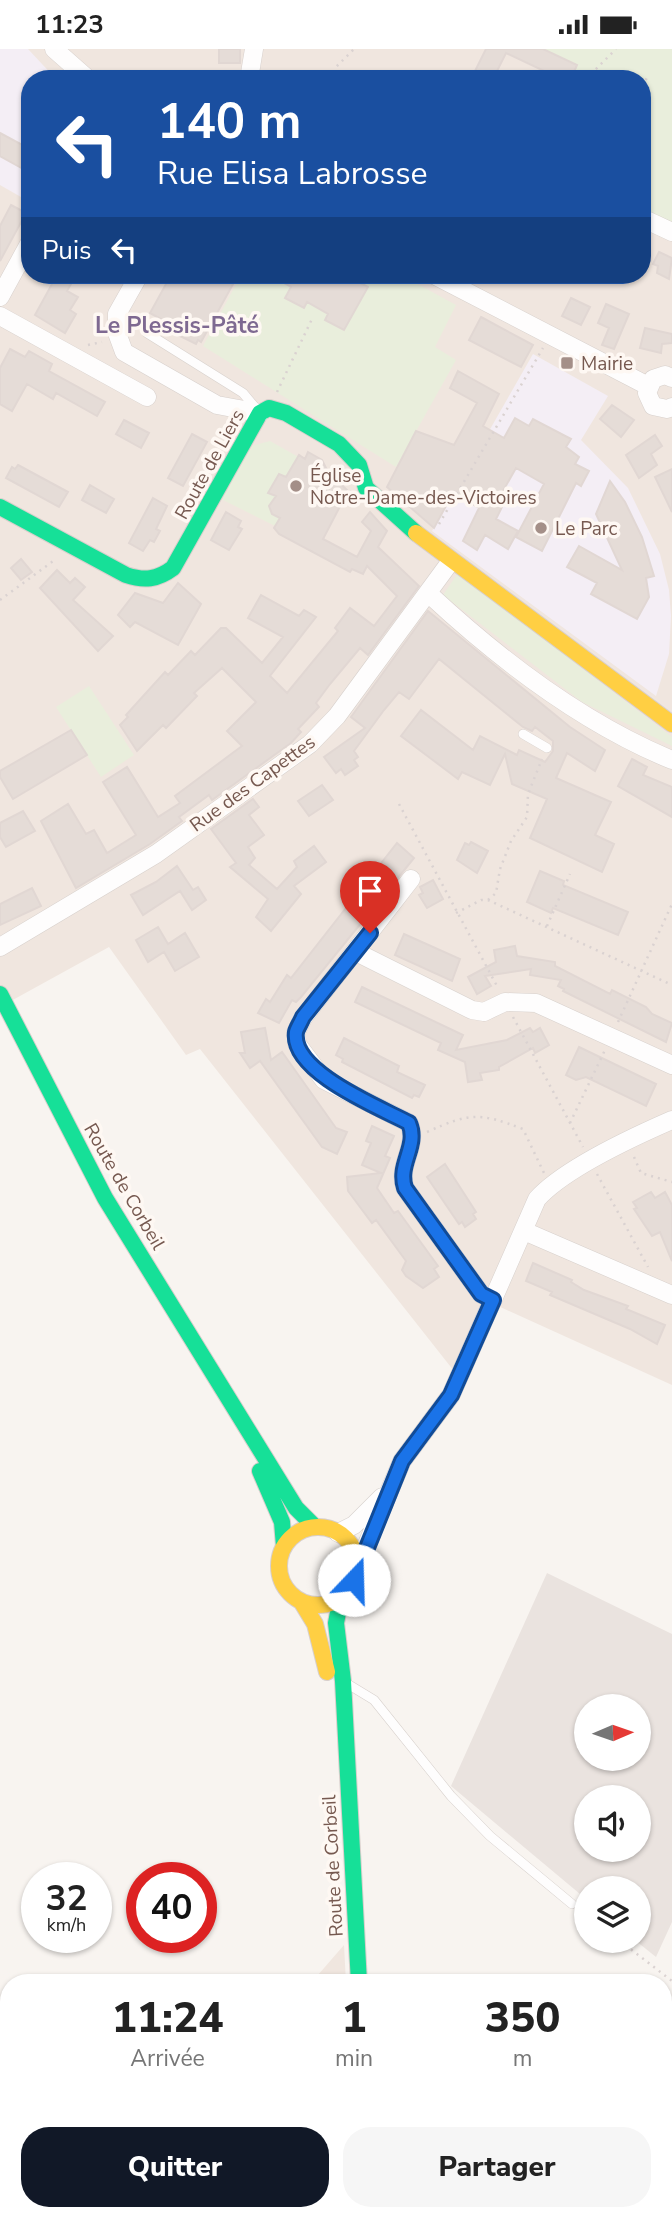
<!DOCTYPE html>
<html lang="fr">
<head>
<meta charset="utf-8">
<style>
	:root { --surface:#fff; --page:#f6f6f6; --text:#222; --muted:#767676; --accent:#111827 }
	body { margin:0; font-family:"Nunito Sans",sans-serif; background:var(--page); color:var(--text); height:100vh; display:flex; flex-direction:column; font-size:26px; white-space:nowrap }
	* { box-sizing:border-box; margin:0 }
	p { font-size:23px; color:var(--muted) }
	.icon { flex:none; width:38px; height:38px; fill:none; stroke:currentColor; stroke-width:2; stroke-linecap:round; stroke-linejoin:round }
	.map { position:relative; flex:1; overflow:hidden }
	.side { position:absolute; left:0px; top:1925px; width:672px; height:247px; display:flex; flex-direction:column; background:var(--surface); border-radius:28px 28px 0 0; box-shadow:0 2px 5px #0004 }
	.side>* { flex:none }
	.top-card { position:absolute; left:21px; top:21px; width:630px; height:214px; border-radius:28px; box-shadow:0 2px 5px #0004; background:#1a4fa0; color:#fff; overflow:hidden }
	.needle { width:46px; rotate:88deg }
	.controls { position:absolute; left:574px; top:1645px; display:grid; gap:14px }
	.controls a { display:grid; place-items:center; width:77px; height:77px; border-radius:50%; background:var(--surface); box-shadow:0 2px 5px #0004; font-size:35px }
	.speed { position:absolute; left:21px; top:1813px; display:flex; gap:14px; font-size:35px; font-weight:700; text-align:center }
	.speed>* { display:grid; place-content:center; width:91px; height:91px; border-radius:50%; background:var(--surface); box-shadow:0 2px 5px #0004; line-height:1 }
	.speed small { font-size:18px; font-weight:400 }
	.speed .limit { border:10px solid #d22; background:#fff; color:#111 }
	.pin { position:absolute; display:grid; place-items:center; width:60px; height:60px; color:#fff; margin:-72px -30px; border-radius:50% 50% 50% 0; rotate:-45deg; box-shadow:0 0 7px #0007 }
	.pin .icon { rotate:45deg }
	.me { position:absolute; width:77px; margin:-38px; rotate:21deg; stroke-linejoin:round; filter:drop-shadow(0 0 5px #0008) }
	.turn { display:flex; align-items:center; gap:24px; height:147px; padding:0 21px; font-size:32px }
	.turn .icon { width:91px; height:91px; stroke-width:2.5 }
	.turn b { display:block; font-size:49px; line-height:60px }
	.then { display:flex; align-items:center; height:66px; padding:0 21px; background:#0003; gap:14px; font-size:26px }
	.eta { display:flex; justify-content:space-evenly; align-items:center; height:119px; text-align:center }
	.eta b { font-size:42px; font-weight:800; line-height:49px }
	.cta { display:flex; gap:14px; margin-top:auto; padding:14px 21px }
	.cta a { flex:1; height:80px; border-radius:28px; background:var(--accent); color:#fff; font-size:28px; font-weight:800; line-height:80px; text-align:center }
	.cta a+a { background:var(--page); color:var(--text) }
	.status { display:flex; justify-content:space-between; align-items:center; height:49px; padding:0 35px; background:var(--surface); direction:ltr }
	.status svg { height:19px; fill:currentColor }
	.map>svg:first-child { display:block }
	.residential { fill:#f0e6df; fill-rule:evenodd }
	.industrial { fill:#eae3df; fill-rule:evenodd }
	.education { fill:#f4eef5 }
	.green { fill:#e9eedc }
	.building { fill:#e5dcd7; stroke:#e1d7d3; stroke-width:2 }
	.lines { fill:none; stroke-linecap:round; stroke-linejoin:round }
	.lane-casing { stroke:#d7d0cc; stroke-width:10 }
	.street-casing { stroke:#d7d0cc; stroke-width:19 }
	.fast-casing { stroke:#d8cfcc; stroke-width:18 }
	.slow-casing { stroke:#d8cfcc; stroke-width:18 }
	.path { stroke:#dad2d1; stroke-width:2.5; stroke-dasharray:2 5; stroke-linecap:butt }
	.lane { stroke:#fefdfd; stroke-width:9 }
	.street { stroke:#fefdfd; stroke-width:18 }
	.fast { stroke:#16e098; stroke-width:16 }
	.slow { stroke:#ffcf43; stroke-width:16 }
	.route-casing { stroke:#114b97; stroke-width:18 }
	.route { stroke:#1a73e8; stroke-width:12 }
	.poi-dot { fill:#a48f88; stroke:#fef8f3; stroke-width:2.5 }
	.labels { text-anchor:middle; stroke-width:7; stroke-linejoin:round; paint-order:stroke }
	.poi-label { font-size:19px; fill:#765950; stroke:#fef8f3; text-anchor:start }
	.street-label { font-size:19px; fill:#765950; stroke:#fef8f3 }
	.quarter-label { font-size:23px; font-weight:bold; fill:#7e6991; stroke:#fef8f3 }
</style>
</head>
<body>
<div class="status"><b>11:23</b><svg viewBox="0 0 49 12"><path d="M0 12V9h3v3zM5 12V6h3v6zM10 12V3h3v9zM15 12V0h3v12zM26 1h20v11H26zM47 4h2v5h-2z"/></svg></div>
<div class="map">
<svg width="672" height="2171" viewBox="0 0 672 2171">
	<rect width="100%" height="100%" fill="#f8f4f0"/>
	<path class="residential" d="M0,0h672v1336l-174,-79 -33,79 -265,-336 -14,6 -77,-108 -109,60zM30,30h612v196h-612z
		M344,1896l2,38h-35z"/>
	<path class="industrial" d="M547,1524l125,61v288l-16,35 -20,-16 3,-53h-53v11l-135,-113zM586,1657h53v53h-53zM586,1748h53v53h-53z"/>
	<path class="education" d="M0,0h28l28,30h-26v102l-9,16 -21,-12z
		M533,305l75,42 -27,44 47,48 32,66 9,36 2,26 -2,38 -13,42 -224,-165z"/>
	<path class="green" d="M533,0h139v175l-30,-14v-131h-55z
		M241,226h45l-3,7 8,5 -6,11 19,10 3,-6 21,12 -3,6 18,10 10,-16 -2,-36 -2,5 -15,-8h67l55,30 -21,42 21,13 -60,107 -193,-121z
		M270,392l64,36 -20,40 -39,9 -54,-27 30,-53z
		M458,524l214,164v9l-90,-44 -139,-107z
		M89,637l45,69 -33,22 -45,-70z"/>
	<path class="building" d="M219,0h21v14h-21z
		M486,0h57l34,16 -6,14h-10l-55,-26 -13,26h-22z
		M0,84l30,16v12l-5,9 -25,-14z
		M11,156l15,8 -26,48v-35z
		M659,203l13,6 -3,21 -12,-6 1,-7 -5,-2z
		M57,226h19l-9,16 11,6 -8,13 6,4 -11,19 -30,-18z
		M171,226h67l-37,67 -3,-2 -2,4 -18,-9 3,-5 -31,-17z
		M270,226h64l15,8 2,-5 17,9 -24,43 -19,-10 3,-6 -21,-12 -3,6 -19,-10 6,-11z
		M571,249l19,9 -9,18 -19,-9z
		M606,255l23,10 -15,35 -12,-4 7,-17 -11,-5z
		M481,268l52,28 -12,22 -52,-27z
		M645,279l27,6v9l-10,1 -1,9 -21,-5z
		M10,300l15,8 4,-6 23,13 -3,7 56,31 -8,14 -41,-23 -3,6 -26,-15 -15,27 -12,-7v-36z
		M458,322l41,23 -16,32 21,12 11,-20 14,8 4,-7 38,20 -5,8 13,10 -4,7 14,7 -8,15 -5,-3 -34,68 -26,-14 28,-53 -28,-16 -17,30 6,3 -9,18 22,12 -10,18 -23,-14 -8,15 -14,-9 16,-33 -26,-15 -19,35 -47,-41 29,-56 38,14 23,-42 -27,-15z
		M612,356l22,15 -13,17 -21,-18z
		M124,371l25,13 -8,15 -25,-14z
		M192,385l15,8 -24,44 -15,-8z
		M655,386l7,11 -11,8 6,11 -18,13 -13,-23z
		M308,403l14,8 6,12 20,19 -25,48 34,18 14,-26 -9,-9 8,-10 17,19 -9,16 41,39 -51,69 -8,-7 -30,36 -14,19 3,4 -21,22 3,3 -10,11 -79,57 -3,-5 -30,22 3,4 -32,23 -74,44 -35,-67 27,-17 18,30 8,-4 13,23 29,-18 -33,-53 24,-15 31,50 22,-14 -5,-7 67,-50 -15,-15 29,-29 -34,-34 -28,25 3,3 -31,32 -3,-3 -26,26 -17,-26 8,-8 -2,-2 39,-43 3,3 23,-24 4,4 26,-27h5l36,35 21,-26 -35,-19 13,-23 38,21 5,-6 12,7 -46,59 17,17 51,-62 -3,-3 15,-20 24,18 23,-30 -30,-30 -4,8 -11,-5 -2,3 -71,-38 -5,-6 6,-10 -8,-4 -3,-8 7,-10 -8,-3 11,-19 7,3 13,-22 6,4z
		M18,416l50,27 -9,15 -53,-29 6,-11 3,2z
		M672,420v43l-17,-35z
		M610,432l15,21 17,35 12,39 -8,2 3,19 -12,22 -46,-25 6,-11 -30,-16 12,-21 43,24 -26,-56z
		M90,436l24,14 -8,14 -24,-13z
		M153,449l14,8 -11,23 4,2 -6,11 -4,-2 -7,11 -14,-8z
		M226,463l15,9 -3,6 4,2 -13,21 -18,-10z
		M21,510l11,13 -11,8 -10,-12z
		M57,521l13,13 5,-5 10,9 -12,13 40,36 -15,15 -58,-63z
		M178,534l23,21 -23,41 -43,-23 -5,5 -12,-12 17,-22 28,10z
		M428,562l142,116 35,23 -10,21 -28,-18 -11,25 55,24 -16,33 19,9 -12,28 -72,-34 17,-39 -35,-15 -7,-30 -15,31 -28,-13 -4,7 -57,-43 20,-26 52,40 7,-14 37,19 2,-5 26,12 8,-11v-10l-18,-14 -3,4 -9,-4 -84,-68 -30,40 -10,-7 -15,18 -30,41 4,6 -4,3 4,6 -13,9 -4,-6 -5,4 -12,-16 41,-29 -14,-11z
		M71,681l16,25 -74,44 -13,-22v-6z
		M632,710l15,8 -4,8 29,12v30l-54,-31z
		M322,736l11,15 -24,16 -11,-15z
		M253,750l6,8 -10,8 15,20 -16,12 7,11 -6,7 28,24 20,-22 -3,-6 20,-15 12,16 -32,24 7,8 -30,37 -15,-14 12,-18 -38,-32 6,-4 -25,-34z
		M23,762l12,20 -29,16 -6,-10v-14z
		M471,793l17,9 -11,22 -20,-13 8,-17 4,2z
		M397,794l17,15 -113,139 -5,5 -4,-2 -13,23 -21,-10 8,-14 4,3 17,-27 4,3z
		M177,817l16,24 5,-3 8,13 -14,10 -12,-19 -37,24 -12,-20 25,-13z
		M540,822l24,10 -1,4 65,27 -10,23 -65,-27 -2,5 -24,-11z
		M433,831l10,19 -16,9 -8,-13 4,-2 -3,-6z
		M32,839l9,18 -41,19v-21z
		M158,878l10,17 17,-11 14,24 -24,14 -11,-19 -16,10 -12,-22z
		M404,885l56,25 -8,22 -57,-26z
		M515,897l2,10 38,6v4l55,28 2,-4 34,17 6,7 20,9 -6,19 -103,-51 1,-2 -6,-3 3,-6 -31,-5 1,-6 -46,7 6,10 -14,8 -9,-17 28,-15 -2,-12z
		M362,938l101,48 -7,15 51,-10 23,-12 3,4 7,-4 9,17 -14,8 -2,-5 -34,19v3l-19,3 2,7 -14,2 -3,-20 -27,-12 3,-7 -86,-41z
		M265,979l6,32 11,-8 54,76 11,4 -10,22 -15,-7 -62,-86 -10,7 -10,-15h5l-4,-21z
		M344,989l55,28 -2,6 28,13 -6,12 -5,-2 -2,3 -70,-36 1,-3 -7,-4z
		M579,998l77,37 -10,22 -60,-29 -10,3 -10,-5z
		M372,1077l22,10 -9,20 5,2 -13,30 17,25 4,-2 40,55 -4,3 5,8 -16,11 -17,-12 -4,-6 4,-9 -30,-41 -4,3 -24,-32 -1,-14 34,-4 -19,-8 9,-22 -5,-2z
		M445,1115l31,48 -3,2 3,5 -11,8 -3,-5 -3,2 -32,-47z
		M651,1143l4,6 10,-6 7,13v56l-12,-29 -8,4 -18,-27 3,-1 -4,-6z
		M533,1214l39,17 -1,2 13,8 44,16 -2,3 39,16 -8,19 -27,-15 -80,-34 2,-3 -26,-11z"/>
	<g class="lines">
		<defs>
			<path id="lane" d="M147,284l96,60 16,19
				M523,685l24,14
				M346,1634l28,17 77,96 39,40 82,68"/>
			<path id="street" d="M54,0l34,30
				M249,30l5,-30
				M642,169l30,14
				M139,226l-22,39v19l7,19 93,53 43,8
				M434,226l214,111
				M0,248l30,-55
				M0,267l147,81
				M672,329l-7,-3 -12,4 -6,14 6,13 14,3 5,-2
				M429,545c71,66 153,129 243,166
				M411,830l-108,139 -7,14 1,12 27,36 85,43c10,23 -12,41 -4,65l76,106 12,6
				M0,898l156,-93 154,-110 27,-28 114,-155
				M356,903l116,58 12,2 21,-10 31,1 136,62
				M524,1182l148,64
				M338,1484l16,-8 28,-28
				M356,1521l46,-109 49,-66 86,-196c27,-30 96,-62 135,-79"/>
			<path id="fast" d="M0,458l126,68c18,6 31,5 47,-7l87,-155 9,-5 17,5 53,31 20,21 7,23 50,45
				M0,945l105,204 191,310 19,19
				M260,1422l22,51 2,24
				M341,1548l-5,26 7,58 16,302
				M0,2155l12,16
				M366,2163v8"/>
			<path id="slow" d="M416,484l256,191
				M279 1517a39 39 0 1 1 78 0a39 39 0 1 1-78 0Z
				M301,1552l14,23 12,48"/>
		</defs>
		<use href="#lane" class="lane-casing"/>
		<use href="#street" class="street-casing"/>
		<use href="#fast" class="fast-casing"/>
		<use href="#slow" class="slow-casing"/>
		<path class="path" d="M332,30l3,-11 19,-19
			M576,30l3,-7
			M586,30l30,-30
			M642,37l6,-10
			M642,96l8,-18
			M88,296l14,-3
			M277,343l35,-73
			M439,475l104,-176
			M0,551l56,-41
			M399,755l98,182
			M488,851l8,-7 4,-24 11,-28 16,-24 1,-23 14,-35
			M456,864l25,-13h7l184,85
			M547,877l23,-52
			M513,968l70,130
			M618,973l54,-118
			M570,1074l35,-73
			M427,1083c42,-19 52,-20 96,-3l21,44
			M634,1108l7,16 31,9
			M597,1125l51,93
			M580,1861l6,5
			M620,1892l52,40"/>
		<use href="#lane" class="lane"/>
		<use href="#street" class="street"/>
		<use href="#fast" class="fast"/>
		<use href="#slow" class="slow"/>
	</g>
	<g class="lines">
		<defs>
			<path id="route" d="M354,1531l48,-119 49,-66 42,-95 -12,-6 -76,-106c-8,-24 14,-42 4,-65 -28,-15 -119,-51 -113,-91 1,-4 5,-10 7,-15l67,-84"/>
		</defs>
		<use href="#route" class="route-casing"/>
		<use href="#route" class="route"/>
	</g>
	<g class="poi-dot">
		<rect x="560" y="307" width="14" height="14" rx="3.5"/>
		<circle cx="296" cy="437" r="7"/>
		<circle cx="541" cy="479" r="7"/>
	</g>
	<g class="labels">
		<g class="poi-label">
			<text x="581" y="321">Mairie</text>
			<text x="310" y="433">Église<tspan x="310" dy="22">Notre-Dame-des-Victoires</tspan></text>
			<text x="555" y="486">Le Parc</text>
		</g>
		<g class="street-label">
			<text transform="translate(209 415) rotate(-61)" y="7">Route de Liers</text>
			<text transform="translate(252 734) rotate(-36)" y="7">Rue des Capettes</text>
			<text transform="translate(125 1137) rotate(60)" y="7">Route de Corbeil</text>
			<text transform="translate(332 1817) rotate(-93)" y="7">Route de Corbeil</text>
		</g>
		<g class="quarter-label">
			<text x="177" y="284">Le Plessis-Pâté</text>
		</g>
	</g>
</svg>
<div class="controls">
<a><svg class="needle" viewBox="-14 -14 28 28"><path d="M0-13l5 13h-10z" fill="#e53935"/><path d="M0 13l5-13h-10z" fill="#767676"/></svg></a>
<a><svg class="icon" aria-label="sound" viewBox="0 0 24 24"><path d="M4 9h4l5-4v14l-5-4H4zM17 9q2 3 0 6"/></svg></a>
<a><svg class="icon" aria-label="layers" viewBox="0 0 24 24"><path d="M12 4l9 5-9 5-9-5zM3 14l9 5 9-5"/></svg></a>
</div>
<div class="speed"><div>32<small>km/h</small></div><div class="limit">40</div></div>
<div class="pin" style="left:370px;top:884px;background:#d93025"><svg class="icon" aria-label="arrive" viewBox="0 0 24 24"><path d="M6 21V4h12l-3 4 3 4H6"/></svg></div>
<svg class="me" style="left:354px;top:1531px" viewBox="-20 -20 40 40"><circle r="19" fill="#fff"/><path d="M0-13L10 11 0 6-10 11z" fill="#1a73e8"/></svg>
<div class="top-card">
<div class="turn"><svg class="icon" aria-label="left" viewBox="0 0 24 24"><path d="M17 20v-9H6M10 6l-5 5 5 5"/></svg><div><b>140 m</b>Rue Elisa Labrosse</div></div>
<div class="then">Puis<svg class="icon" aria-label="left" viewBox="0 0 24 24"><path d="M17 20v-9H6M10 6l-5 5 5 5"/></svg></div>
</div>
<section class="side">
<div class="eta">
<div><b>11:24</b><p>Arrivée</p></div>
<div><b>1</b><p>min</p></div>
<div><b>350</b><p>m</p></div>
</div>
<div class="cta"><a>Quitter</a><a>Partager</a></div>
</section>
</div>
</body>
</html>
